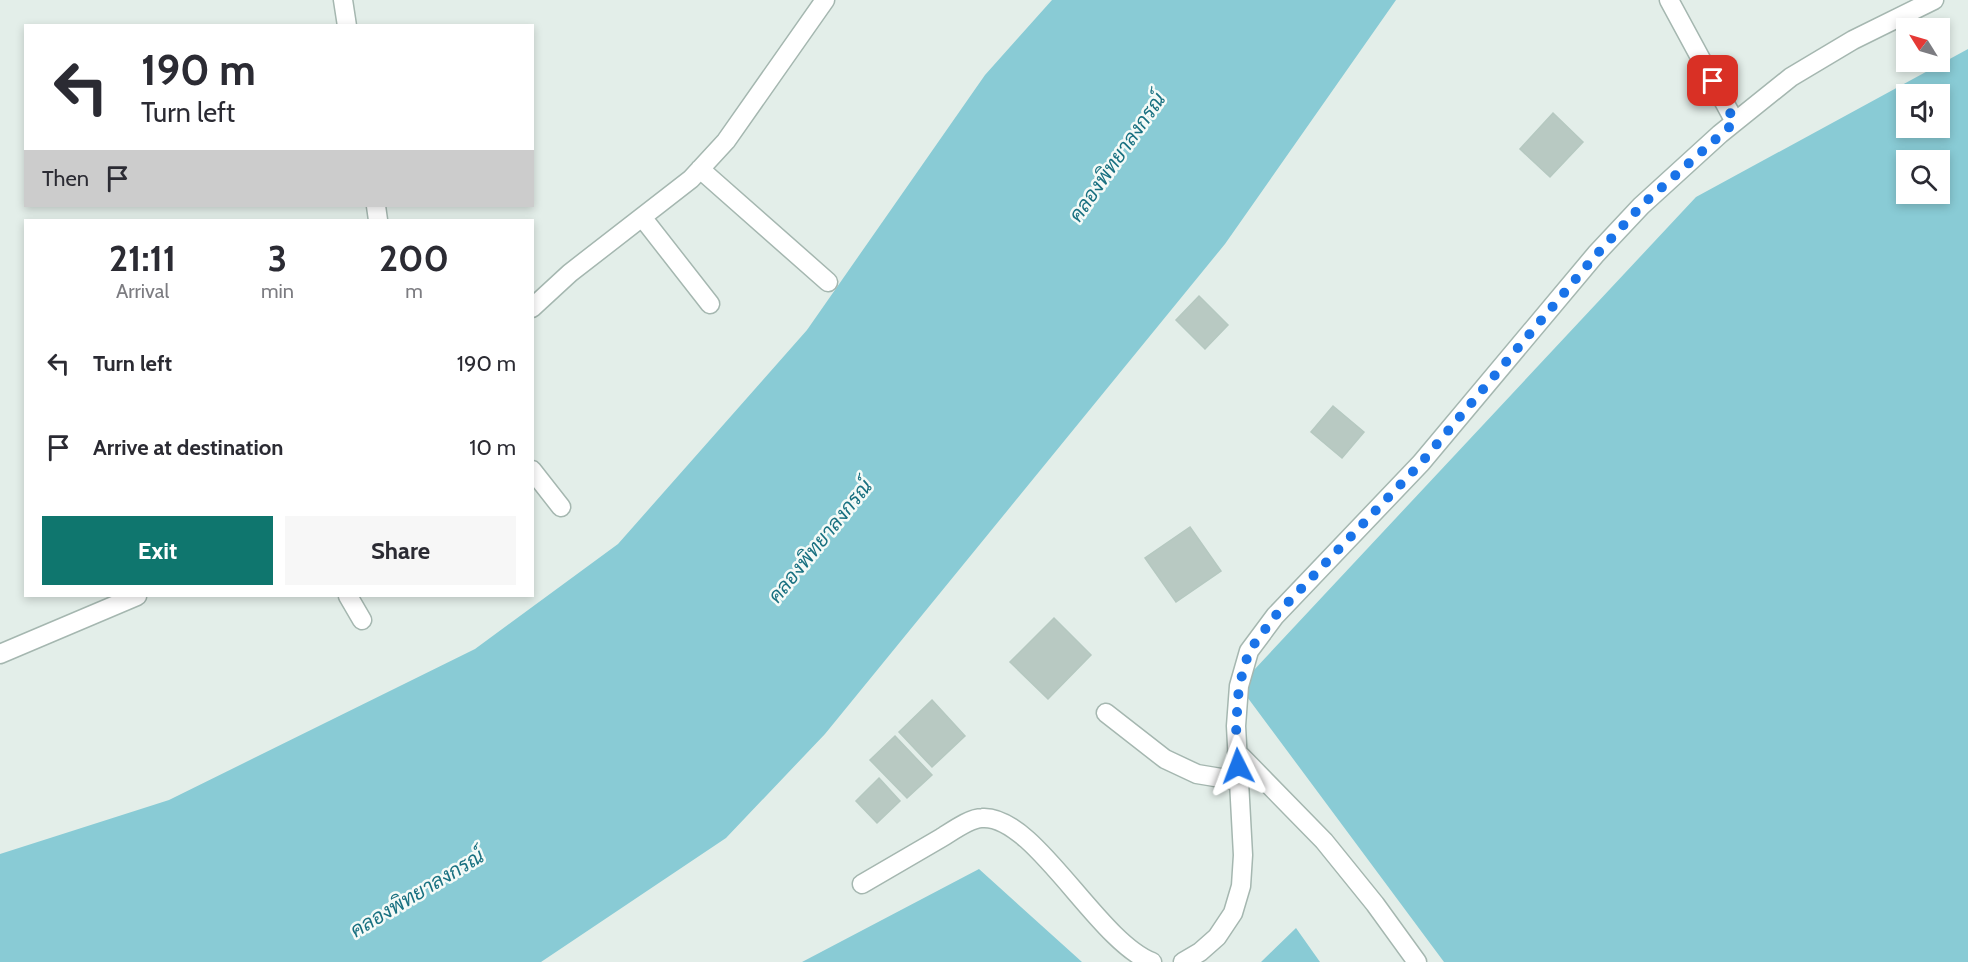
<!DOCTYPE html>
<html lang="en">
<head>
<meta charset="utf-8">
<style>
	:root { --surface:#fff; --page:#f7f7f7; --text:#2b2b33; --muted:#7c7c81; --accent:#0f766e }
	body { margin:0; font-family:Cabin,Sarabun,sans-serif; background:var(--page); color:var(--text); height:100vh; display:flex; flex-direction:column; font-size:22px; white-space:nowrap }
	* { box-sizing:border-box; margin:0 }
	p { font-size:20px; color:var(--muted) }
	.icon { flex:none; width:33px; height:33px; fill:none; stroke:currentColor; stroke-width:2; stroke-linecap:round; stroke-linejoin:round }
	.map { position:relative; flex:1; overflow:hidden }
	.panel { position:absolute; left:24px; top:219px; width:510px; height:378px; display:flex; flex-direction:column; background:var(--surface); border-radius:0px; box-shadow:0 3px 9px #0003 }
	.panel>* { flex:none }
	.hud { position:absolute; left:24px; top:24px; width:510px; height:183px; border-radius:0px; box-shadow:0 3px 9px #0003; background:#fff; color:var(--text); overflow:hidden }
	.needle { width:39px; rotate:307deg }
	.buttons { position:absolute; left:1896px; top:18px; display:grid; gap:12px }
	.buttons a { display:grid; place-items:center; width:54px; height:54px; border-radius:0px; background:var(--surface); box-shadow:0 3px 9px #0003; font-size:30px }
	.pin { position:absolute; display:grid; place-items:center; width:51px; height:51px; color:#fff; margin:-26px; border-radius:12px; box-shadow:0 3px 9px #0006 }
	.me { position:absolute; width:66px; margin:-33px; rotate:357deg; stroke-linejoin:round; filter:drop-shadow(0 0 4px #0008) }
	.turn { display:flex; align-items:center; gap:21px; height:126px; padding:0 18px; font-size:27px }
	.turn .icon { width:78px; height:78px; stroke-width:2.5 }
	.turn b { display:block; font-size:42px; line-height:51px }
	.then { display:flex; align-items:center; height:57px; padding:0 18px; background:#0003; gap:12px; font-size:22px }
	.eta { display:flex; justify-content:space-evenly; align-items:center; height:102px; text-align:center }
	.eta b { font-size:36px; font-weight:700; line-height:42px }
	.button { display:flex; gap:12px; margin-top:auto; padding:12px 18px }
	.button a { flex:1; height:69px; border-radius:0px; background:var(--accent); color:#fff; font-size:24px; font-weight:700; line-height:69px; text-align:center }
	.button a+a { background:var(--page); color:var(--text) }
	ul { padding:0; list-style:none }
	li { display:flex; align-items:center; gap:18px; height:84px; padding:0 18px }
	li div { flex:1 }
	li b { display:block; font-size:22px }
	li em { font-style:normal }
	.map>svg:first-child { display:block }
	.water { fill:#89cbd5; fill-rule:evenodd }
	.building { fill:#b8c9c2; stroke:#b5c8c0; stroke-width:1.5 }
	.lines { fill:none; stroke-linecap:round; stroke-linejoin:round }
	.minor-casing { stroke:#a5b7b0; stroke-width:21 }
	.minor { stroke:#fff; stroke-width:18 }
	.route { stroke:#1a73e8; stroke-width:10; stroke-dasharray:0 18 }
	.labels { text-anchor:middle; stroke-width:5; stroke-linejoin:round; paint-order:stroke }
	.water-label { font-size:20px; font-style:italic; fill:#187080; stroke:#f4faf7 }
</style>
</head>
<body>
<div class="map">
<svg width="1968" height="962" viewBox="0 0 1968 962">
	<rect width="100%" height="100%" fill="#e3eee9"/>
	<path class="water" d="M1052,0h344l-171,244 -400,490 -99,104 -185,124h-541v-108l169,-54 306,-151 143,-105 189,-214 178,-255z
		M1968,49v913h-524l-205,-276 457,-489zM1906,94h34v34h-34zM1906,160h34v34h-34z
		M979,869l103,93h-280z
		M1296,928l24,34h-59z"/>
	<path class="building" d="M1553,113l30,29 -33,35 -30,-28z
		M1199,296l29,29 -23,24 -29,-29z
		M1333,406l31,26 -22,26 -31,-26z
		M1190,527l31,44 -45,31 -31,-44z
		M1054,618l37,37 -43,44 -38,-37z
		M932,700l33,36 -33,31 -33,-35z
		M895,736l37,39 -25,23 -37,-38z
		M879,778l21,23 -23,22 -21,-22z"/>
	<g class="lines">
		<defs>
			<path id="minor" d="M343,0l4,26
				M1669,0l66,122
				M700,169l128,113
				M376,206l2,14
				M642,217l68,87
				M532,308l38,-35 121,-94 35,-38 99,-141
				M532,470l29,37
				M348,596l14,24
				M0,654l137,-58
				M1106,713l59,46 32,15 42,7
				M1237,752l87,89 51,63 42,58
				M862,884c26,-15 53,-31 79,-46 10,-6 29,-20 41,-20 52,-4 115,123 170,144
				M1183,962l17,-10 17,-15 16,-24 8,-27 2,-31 -7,-129 3,-40 10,-35 26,-35 146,-153 175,-209 45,-48 79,-72 71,-57 62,-37 81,-40"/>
		</defs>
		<use href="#minor" class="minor-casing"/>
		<use href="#minor" class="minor"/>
	</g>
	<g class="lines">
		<path class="route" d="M1238,766l-2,-40 3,-40 10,-35 26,-35 146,-153 175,-208 45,-49 94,-84 -22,-41"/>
	</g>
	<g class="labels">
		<g class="water-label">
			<text transform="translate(1117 157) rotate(-55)" y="7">คลองพิทยาลงกรณ์</text>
			<text transform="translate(820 541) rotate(-51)" y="7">คลองพิทยาลงกรณ์</text>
			<text transform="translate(417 893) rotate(-31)" y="7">คลองพิทยาลงกรณ์</text>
		</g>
	</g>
</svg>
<div class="buttons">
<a><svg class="needle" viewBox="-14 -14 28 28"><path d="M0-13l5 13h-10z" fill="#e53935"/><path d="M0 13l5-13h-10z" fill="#7c7c81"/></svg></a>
<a><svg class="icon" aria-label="sound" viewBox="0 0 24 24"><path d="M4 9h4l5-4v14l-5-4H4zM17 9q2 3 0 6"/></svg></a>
<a><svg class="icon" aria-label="search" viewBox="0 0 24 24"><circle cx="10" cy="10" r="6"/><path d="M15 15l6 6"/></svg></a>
</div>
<div class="pin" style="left:1713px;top:81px;background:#d93025"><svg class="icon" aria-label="arrive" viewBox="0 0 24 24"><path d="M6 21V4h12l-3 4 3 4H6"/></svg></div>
<svg class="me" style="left:1238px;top:766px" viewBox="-20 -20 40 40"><path d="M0-17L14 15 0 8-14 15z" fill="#1a73e8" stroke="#fff" stroke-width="4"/></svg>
<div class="hud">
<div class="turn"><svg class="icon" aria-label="left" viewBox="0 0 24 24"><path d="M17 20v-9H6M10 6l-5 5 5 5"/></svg><div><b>190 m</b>Turn left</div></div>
<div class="then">Then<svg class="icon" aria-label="arrive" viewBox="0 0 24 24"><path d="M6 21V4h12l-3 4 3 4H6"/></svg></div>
</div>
<section class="panel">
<div class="eta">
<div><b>21:11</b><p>Arrival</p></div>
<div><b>3</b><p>min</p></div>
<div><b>200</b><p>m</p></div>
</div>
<ul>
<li><svg class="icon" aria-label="left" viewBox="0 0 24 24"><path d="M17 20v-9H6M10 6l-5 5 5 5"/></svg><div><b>Turn left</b></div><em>190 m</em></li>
<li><svg class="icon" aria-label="arrive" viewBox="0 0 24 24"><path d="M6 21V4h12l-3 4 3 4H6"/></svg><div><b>Arrive at destination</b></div><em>10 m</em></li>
</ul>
<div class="button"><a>Exit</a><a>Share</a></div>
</section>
</div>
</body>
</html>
